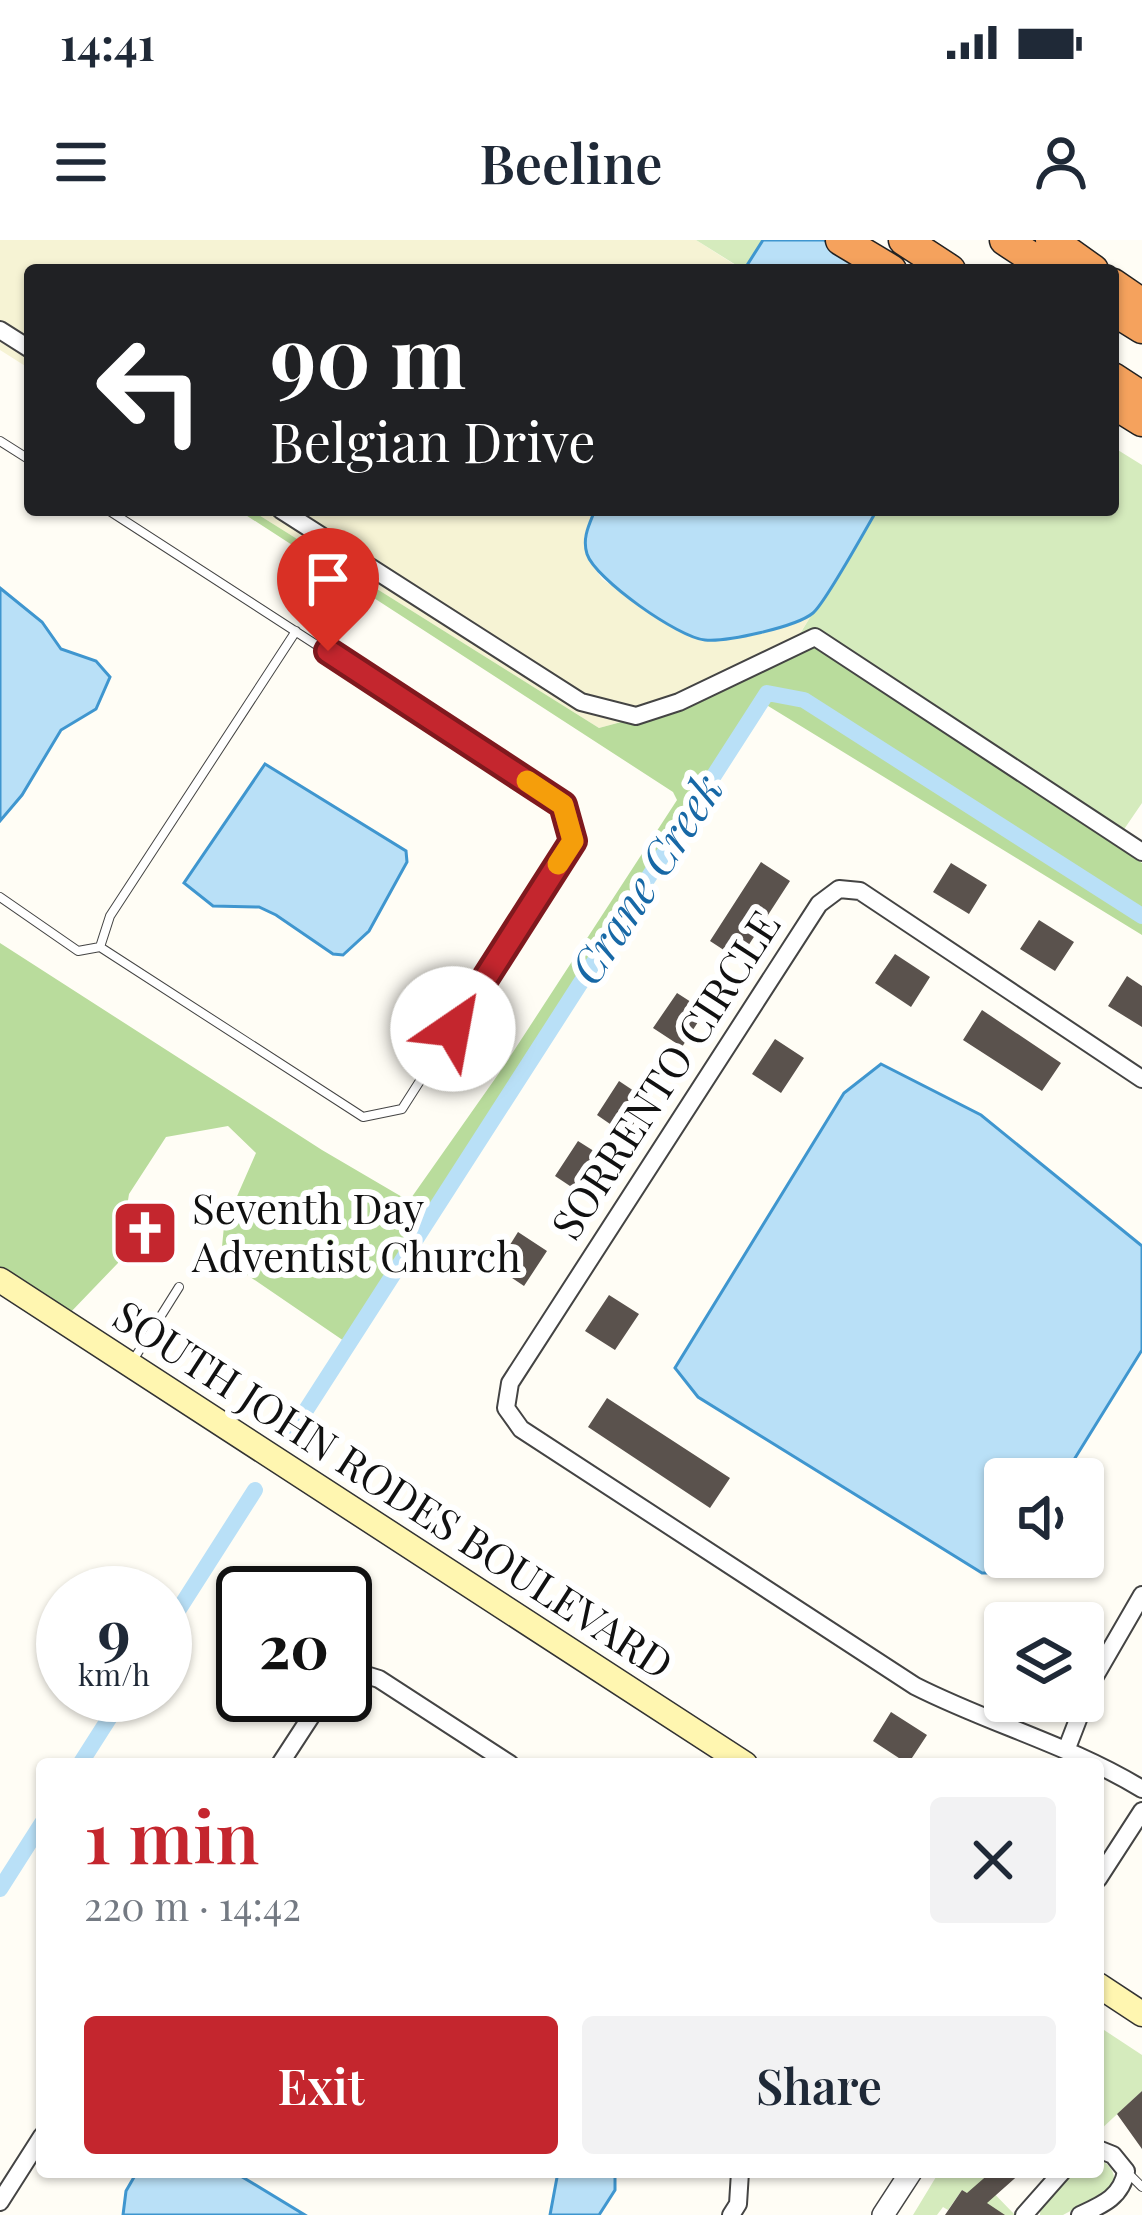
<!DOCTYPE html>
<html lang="en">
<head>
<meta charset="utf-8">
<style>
	:root { --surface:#fff; --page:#f2f2f3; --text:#1f2937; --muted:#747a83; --accent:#c4262e }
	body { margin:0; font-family:"Playfair Display",serif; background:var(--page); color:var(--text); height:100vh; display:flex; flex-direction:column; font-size:45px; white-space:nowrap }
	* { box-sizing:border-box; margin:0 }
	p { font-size:39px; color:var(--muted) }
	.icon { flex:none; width:66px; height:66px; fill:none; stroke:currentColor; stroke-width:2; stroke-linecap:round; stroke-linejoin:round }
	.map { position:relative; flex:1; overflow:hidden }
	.side { position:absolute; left:36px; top:1518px; width:1068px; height:420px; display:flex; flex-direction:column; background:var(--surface); border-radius:12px; box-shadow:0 3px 9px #0004 }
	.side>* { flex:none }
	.banner { position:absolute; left:24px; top:24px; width:1095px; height:252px; border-radius:12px; box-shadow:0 3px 9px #0004; background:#202124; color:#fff; overflow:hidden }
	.controls { position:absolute; left:984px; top:1218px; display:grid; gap:24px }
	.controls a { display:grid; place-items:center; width:120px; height:120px; border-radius:12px; background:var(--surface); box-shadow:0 3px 9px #0004; font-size:60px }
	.speed { position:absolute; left:36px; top:1326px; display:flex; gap:24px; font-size:60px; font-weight:700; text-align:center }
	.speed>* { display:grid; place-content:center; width:156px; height:156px; border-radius:50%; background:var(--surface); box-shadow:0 3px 9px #0004; line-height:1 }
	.speed small { font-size:30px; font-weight:400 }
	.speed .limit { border:6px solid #111; border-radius:18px; background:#fff; color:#111 }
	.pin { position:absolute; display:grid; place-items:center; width:102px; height:102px; color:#fff; margin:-123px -51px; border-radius:50% 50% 50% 0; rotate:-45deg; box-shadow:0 0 12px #0007 }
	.pin .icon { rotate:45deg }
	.me { position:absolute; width:132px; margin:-66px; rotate:33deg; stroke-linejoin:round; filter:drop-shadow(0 0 9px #0008) }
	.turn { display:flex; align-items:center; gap:42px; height:252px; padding:0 48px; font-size:54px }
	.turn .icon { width:156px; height:156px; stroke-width:2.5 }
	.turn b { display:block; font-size:84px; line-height:102px }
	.round { display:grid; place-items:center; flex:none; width:126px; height:126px; border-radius:12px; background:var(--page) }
	.summary { display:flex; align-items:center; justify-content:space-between; height:204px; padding:0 48px }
	h1 { font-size:72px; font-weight:600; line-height:90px; color:var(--accent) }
	.primary-button { display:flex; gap:24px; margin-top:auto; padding:24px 48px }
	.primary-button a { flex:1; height:138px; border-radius:12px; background:var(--accent); color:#fff; font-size:48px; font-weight:600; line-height:138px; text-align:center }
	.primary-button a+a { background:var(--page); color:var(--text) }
	.status { display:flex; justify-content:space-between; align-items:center; height:84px; padding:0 60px; background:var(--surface); direction:ltr }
	.status svg { height:33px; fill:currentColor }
	header { display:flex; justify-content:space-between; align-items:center; height:156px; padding:0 48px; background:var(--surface); font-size:54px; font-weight:600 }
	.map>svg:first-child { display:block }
	.farmland { fill:#f6f3d4 }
	.green { fill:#d5ebbd }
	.forest { fill:#b9dc9c }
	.water { fill:#b9e0f7; stroke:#3f96cf; stroke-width:3 }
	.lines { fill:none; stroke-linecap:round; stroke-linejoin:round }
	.canal { stroke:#b9e0f7; stroke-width:16 }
	.building { fill:#5a524d }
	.service-casing { stroke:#444; stroke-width:10 }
	.minor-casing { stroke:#444; stroke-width:20 }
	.tertiary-casing { stroke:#444; stroke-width:24 }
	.secondary-casing { stroke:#333; stroke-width:27 }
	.motorway-casing { stroke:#222; stroke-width:33 }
	.service { stroke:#fff; stroke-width:8 }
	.minor { stroke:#fff; stroke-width:16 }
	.tertiary { stroke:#fff; stroke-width:21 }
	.secondary { stroke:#fff6b0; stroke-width:24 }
	.motorway { stroke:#f5a25d; stroke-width:30 }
	.route-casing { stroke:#7f191e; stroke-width:30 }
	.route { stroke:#c4262e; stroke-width:21 }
	.slow { stroke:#f59e0b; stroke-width:21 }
	.labels { text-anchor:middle; stroke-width:12; stroke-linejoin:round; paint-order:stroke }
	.street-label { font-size:42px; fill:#111; stroke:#fff }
	.poi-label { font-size:42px; fill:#111; stroke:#fff; text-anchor:start }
	.water-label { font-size:45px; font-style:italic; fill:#1768a6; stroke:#fff }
</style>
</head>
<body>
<div class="status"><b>14:41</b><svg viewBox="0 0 49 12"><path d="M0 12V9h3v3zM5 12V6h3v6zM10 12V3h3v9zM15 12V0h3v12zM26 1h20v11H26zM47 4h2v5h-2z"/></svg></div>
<header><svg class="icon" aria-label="menu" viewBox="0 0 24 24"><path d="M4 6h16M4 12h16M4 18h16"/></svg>Beeline<svg class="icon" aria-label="person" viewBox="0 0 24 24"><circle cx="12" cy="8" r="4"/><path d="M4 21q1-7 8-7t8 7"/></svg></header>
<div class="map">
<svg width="1142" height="1975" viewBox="0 0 1142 1975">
	<rect width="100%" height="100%" fill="#fffdf5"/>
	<path class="farmland" d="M0,0h696l47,30h-713v99l-30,-19z
		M251,270h344l-11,28 4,20 14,21 82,54 63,4 66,-24 -19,29 -111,63 -84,23z"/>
	<path class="green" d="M696,0h67l-19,30z
		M1113,207l29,18v338l-28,41 -313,-212 76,-122h236z
		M1098,1786l44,29v36l-43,40z
		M1098,1919c13,5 22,18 11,31l-46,25h-23l1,-13 33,-30h24z
		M939,1932h45l3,3 -5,6 33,34h-11l-42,-25 -14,20 -5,-3 -6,8h-24z"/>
	<path class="forest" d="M238,270h13l348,218 85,-23 110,-63 7,-10 341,231v72l-387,-237 -73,131 -338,512 -123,-84 3,-31 32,-73 -28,-27 -62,11 -37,57 -11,69 -50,52 -68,-45v-327l322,207 87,51 95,-135 173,-266 -4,-8z"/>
	<path class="water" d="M763,0h61l46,30h-126z
		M595,270h282c-12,20 -51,92 -64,103 -17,14 -86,29 -108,27 -26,-2 -110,-61 -118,-86 -5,-16 2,-29 8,-44z
		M0,348l42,34 19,27 35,12 14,16 -14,32 -35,21 -39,65 -22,26z
		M265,524l141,87 1,11 -38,69 -26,24 -10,-1 -57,-39 -17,-8 -46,-1 -29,-23z
		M881,824l100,51 161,131v104l-80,129h-57v78h8l-10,16h-21l-284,-176 -23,-29 169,-275z
		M137,1932h97l71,43h-182l3,-24z
		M558,1932h57v18l-16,25h-49z"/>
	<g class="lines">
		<path class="canal" d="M290,1195l477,-742 37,7 338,216
			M165,1391l90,-141
			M80,1524l44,-69
			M0,1649l42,-66"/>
	</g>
	<path class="building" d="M761,622l29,19 -51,79 -29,-19z
		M951,623l36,22 -18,29 -36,-22z
		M1039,680l35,22 -19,29 -35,-22z
		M895,714l35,23 -19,30 -36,-24z
		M1127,736l15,10v41l-34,-21z
		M677,753l28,18 -23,36 -29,-19z
		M982,770l79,53 -19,28 -79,-51z
		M775,799l29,19 -23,35 -29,-19z
		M619,841l30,20 -23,34 -29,-20z
		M578,901l30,19 -23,36 -30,-20z
		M518,992l29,19 -23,35 -28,-19z
		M609,1055l30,19 -24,36 -30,-19z
		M607,1158l123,80 -20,30 -122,-81z
		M891,1472l36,23 -19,29 -35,-23z
		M1142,1851v58l-25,-35z
		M991,1932h31l-35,31 18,12h-60l17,-25 5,3z"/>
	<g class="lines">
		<defs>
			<path id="service" d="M0,201l30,19
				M108,270c121,78 242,156 363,235 20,14 81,44 92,61 6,8 8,25 10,35l-171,268 -39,8 -263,-170 10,-31 186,-285
				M0,657l78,54 22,-4
				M132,1122l47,-75
				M1127,1932l15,15"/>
			<path id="minor" d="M0,90l30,19
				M281,270l300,192 55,14 43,-14 136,-65 327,215
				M1142,839l-282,-188 -21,-2 -20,15 -309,479 -4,25 15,21 394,257c75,38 155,59 227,103
				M345,1436l8,-5 26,8 131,85
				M1067,1508l27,-70 48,-83
				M280,1524l45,-69
				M1098,1639l44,-68
				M0,1962l42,-66
				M731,1975l7,-11 2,-32
				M1024,1975l38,-43
				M1080,1975c22,-10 42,-18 46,-44l-13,-16 -15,-6"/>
			<path id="tertiary" d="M883,1975l28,-43"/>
			<path id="secondary" d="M0,1040l745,484
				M1098,1745l44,29"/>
			<path id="motorway" d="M841,0l50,30
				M904,0l46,30
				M1005,0l46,30
				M1051,0l42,30
				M1113,44l29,20
				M1113,70l29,18
				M1113,138l29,19
				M1113,163l29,18"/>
		</defs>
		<use href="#service" class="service-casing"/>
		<use href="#minor" class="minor-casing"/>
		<use href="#tertiary" class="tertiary-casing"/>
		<use href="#secondary" class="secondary-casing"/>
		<use href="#motorway" class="motorway-casing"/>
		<use href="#service" class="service"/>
		<use href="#minor" class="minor"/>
		<use href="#tertiary" class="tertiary"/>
		<use href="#secondary" class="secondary"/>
		<use href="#motorway" class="motorway"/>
	</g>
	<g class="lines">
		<defs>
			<path id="route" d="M328,411l235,154 10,36 -120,188"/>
		</defs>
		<use href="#route" class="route-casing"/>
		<use href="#route" class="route"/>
		<path class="slow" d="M527,541l36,24 10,36 -15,23"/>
	</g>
	<defs>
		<symbol id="church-square" viewBox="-11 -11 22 22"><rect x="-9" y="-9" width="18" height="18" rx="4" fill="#c4262e" stroke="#fff"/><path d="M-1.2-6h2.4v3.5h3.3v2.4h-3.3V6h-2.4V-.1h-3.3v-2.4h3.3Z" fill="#fff"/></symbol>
	</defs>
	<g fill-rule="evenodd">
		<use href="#church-square" x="107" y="955" width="76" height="76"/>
	</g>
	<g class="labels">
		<g class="street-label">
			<text transform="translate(666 835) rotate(-57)" y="15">SORRENTO CIRCLE</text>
			<text transform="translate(393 1250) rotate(33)" y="15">SOUTH JOHN RODES BOULEVARD</text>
		</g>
		<g class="poi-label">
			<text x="192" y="984">Seventh Day<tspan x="192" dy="48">Adventist Church</tspan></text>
		</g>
		<g class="water-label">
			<text transform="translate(647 639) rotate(-57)" y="16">Crane Creek</text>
		</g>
	</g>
</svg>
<div class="controls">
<a><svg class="icon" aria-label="sound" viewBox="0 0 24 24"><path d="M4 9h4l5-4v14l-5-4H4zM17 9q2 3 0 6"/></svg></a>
<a><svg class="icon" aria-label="layers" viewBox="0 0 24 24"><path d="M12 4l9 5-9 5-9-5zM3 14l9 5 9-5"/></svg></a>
</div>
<div class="speed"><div>9<small>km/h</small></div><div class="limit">20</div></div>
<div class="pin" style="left:328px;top:411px;background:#d93025"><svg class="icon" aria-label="arrive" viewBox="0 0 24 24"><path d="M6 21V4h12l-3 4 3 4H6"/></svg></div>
<svg class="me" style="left:453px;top:789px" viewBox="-20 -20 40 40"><circle r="19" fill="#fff"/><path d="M0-13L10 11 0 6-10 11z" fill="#c4262e"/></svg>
<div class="banner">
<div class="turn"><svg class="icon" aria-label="left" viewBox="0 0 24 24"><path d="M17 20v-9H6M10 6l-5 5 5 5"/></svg><div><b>90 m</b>Belgian Drive</div></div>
</div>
<section class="side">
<div class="summary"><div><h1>1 min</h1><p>220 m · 14:42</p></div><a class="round"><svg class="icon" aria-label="close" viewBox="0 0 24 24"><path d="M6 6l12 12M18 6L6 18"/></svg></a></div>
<div class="primary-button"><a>Exit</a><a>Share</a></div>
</section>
</div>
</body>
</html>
